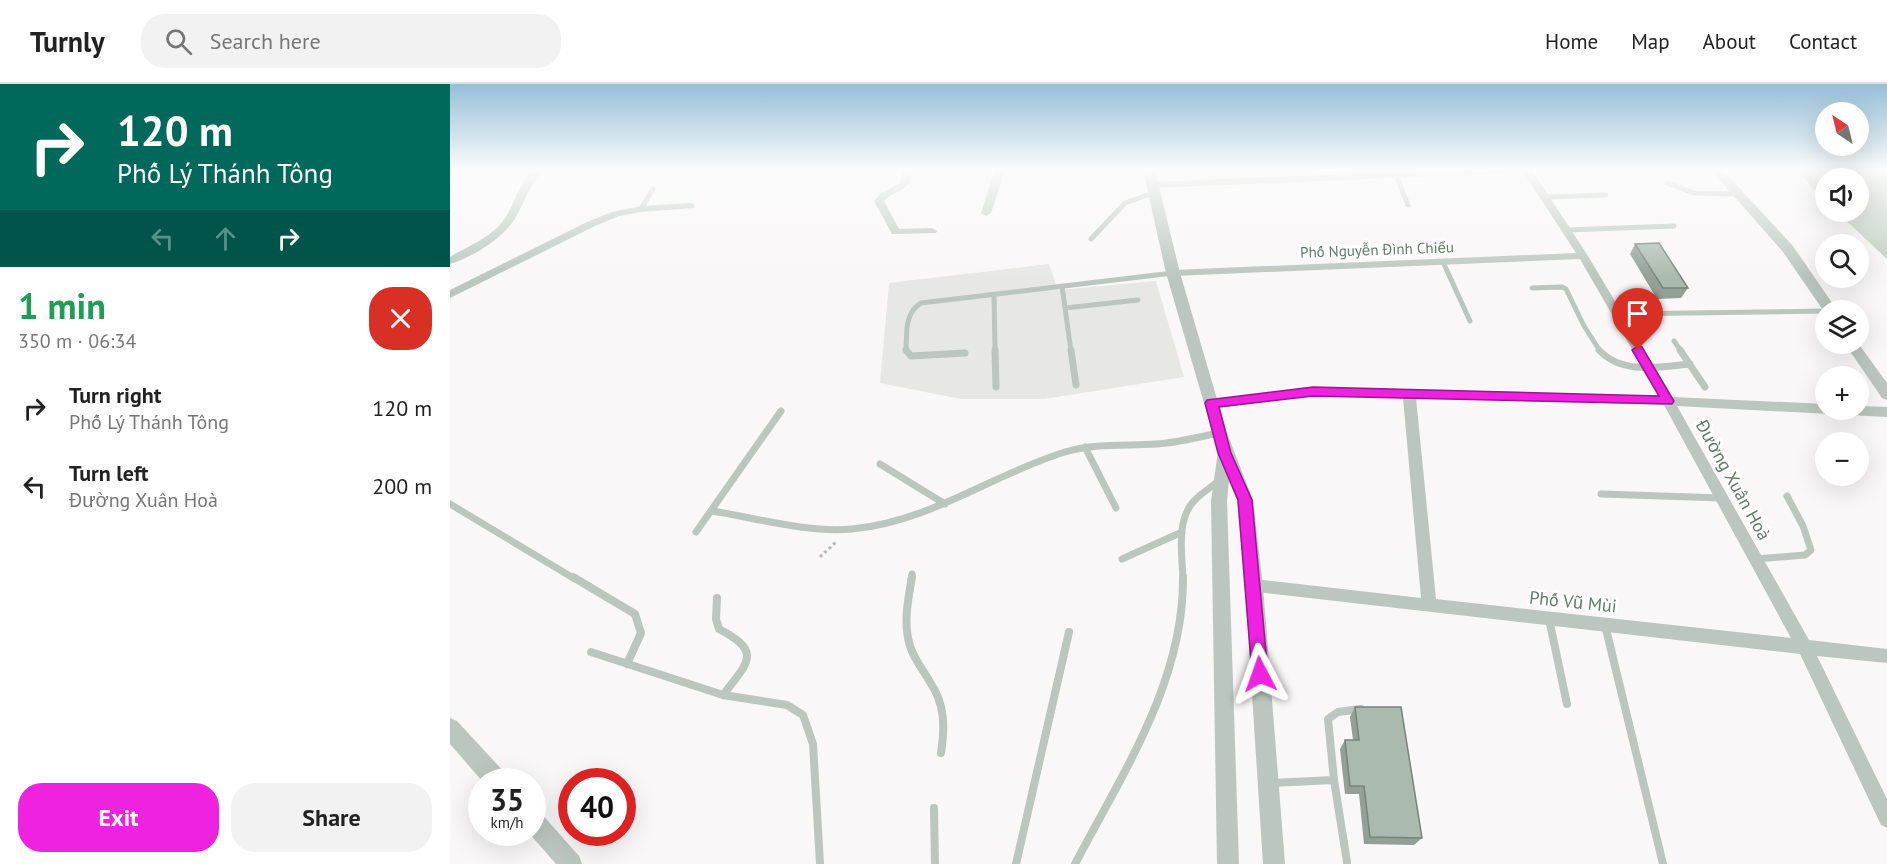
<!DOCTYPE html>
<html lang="en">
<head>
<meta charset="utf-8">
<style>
	:root { --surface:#fff; --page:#f2f2f2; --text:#222; --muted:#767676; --line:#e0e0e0; --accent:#ee22df }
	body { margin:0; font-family:"PT Sans",sans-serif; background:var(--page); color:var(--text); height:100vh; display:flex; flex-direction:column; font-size:22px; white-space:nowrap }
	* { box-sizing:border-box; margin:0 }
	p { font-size:20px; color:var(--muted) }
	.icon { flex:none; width:33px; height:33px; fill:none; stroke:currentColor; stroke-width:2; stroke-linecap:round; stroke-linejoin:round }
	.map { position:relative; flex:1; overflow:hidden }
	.sheet { display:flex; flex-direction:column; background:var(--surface); width:450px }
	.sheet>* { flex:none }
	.hud { background:#00695c; color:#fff; overflow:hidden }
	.needle { width:39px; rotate:325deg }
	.buttons { position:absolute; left:1365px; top:18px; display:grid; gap:12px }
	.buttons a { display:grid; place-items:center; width:54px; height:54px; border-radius:50%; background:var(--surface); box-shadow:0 6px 24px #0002; font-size:30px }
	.speed { position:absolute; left:18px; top:684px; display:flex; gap:12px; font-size:30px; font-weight:700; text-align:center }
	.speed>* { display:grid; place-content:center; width:78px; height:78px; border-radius:50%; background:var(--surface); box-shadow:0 6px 24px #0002; line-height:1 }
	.speed small { font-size:15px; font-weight:400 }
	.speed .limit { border:9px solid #d22; background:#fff; color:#111 }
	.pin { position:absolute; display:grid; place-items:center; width:51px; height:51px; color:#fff; margin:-62px -26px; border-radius:50% 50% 50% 0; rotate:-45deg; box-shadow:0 0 6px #0007 }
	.pin .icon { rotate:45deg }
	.me { position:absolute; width:66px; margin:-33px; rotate:356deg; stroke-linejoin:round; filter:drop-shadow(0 0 4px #0008) }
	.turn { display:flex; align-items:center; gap:21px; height:126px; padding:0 18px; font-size:27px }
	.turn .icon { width:78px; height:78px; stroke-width:2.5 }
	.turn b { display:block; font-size:42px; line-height:51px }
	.lanes { display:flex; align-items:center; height:57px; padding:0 18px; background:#0003; justify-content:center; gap:30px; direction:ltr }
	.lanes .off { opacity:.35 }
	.round { display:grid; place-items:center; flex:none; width:63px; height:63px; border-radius:24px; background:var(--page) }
	.headline { display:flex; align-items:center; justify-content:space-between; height:102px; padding:0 18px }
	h1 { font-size:36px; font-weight:700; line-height:45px; color:#1e9e55 }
	.primary-button { display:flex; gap:12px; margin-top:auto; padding:12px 18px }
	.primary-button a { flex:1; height:69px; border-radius:24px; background:var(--accent); color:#fff; font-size:24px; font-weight:700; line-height:69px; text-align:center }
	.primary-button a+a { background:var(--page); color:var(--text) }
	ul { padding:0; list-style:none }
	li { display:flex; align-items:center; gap:18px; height:78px; padding:0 18px }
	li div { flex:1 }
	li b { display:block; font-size:22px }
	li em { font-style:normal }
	header { display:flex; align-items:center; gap:36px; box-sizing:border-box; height:84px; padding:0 30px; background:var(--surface); border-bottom:2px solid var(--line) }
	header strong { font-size:28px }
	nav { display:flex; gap:33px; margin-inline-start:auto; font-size:21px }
	.search { width:420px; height:54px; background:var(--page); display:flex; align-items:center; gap:15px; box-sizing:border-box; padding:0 21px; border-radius:24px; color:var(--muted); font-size:22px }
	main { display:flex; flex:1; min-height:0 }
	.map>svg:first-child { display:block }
	.built { fill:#e7e8e6 }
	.water { fill:#bccdbd }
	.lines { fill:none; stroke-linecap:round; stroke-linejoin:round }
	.path { stroke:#b4bdb6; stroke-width:3; stroke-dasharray:3 3; stroke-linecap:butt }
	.service-far2 { stroke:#bac6be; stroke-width:5 }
	.service-far1 { stroke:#bac6be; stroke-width:7 }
	.service { stroke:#bac6be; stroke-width:8 }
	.minor { fill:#bac6be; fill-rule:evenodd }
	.tertiary { fill:#bac6be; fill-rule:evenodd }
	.wall { fill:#92a096 }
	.building { fill:#aabaae; stroke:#77827a; stroke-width:1.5 }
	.route { fill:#ee22df; stroke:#9b1691; stroke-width:1.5 }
	.labels { text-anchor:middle; stroke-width:6; stroke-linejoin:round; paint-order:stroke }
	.far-street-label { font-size:15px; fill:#5e7d66; stroke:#fff }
	.street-label { font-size:18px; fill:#5e7d66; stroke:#fff }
</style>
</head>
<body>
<header>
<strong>Turnly</strong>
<div class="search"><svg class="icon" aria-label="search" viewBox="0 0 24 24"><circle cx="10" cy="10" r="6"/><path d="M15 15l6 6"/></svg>Search here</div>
<nav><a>Home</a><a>Map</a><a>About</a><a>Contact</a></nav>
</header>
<main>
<section class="sheet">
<div class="hud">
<div class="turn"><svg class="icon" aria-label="right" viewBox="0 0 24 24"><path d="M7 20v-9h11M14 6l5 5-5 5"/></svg><div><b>120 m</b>Phố Lý Thánh Tông</div></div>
<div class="lanes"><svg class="icon off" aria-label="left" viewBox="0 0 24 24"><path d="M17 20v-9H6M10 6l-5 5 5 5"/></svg><svg class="icon off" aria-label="ahead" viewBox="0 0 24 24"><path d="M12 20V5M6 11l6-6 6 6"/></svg><svg class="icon" aria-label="right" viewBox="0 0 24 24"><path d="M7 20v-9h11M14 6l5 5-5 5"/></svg></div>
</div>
<div class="headline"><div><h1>1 min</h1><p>350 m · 06:34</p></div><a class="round" style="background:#d93025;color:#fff"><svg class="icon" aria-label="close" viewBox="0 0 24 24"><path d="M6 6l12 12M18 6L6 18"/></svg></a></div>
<ul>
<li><svg class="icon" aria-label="right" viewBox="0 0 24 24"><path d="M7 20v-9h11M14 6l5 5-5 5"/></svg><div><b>Turn right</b><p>Phố Lý Thánh Tông</p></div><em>120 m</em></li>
<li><svg class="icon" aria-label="left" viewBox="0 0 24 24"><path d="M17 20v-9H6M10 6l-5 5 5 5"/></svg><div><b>Turn left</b><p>Đường Xuân Hoà</p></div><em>200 m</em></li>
</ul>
<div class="primary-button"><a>Exit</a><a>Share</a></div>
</section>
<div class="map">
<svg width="1437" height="780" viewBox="0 0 1437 780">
	<rect width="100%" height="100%" fill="#f9f7f7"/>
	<path class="built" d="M599,180l9,26 98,-9 28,96 -140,22h-83l-81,-16 9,-100z"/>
	<path class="water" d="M1346,86h91v89l-50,-47h21v-34h-32l-1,22z"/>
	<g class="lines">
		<path class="path" d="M370,473l16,-15"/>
		<path class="service-far2" d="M946,91l12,30
			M1217,99l27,10 47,1
			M1095,113l61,-2
			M191,125l12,-20
			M1116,146l108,-4
			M641,155l34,-36 28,-10
			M993,178l27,59
			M612,202l9,65
			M1082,204l30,-1 4,2 18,37 16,25
			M544,210l1,57
			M615,224l73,-8
			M1167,230l209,-3
			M1224,257l7,10
			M456,267c1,-17 -2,-38 15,-48l252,-30"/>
		<path class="service-far1" d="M456,266l5,6 54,-3
			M545,266l1,37
			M621,266l5,35
			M1149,266c23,25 60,17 91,14
			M1230,266l25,37
			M635,363l31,61
			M430,380l65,40
			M1151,410l121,4
			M0,420l125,75
			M262,427c45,7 94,22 140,18 78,-7 141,-55 213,-77 29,-9 61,-6 91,-8 21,-1 42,-7 63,-11
			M246,448l85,-121
			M672,475l60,-27
			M1305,475l50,-4 6,-5 -8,-24 -16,-30
			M461,495l1,-5
			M733,495c-1,-25 -7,-59 11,-78 7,-8 18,-14 26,-21"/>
		<path class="service" d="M123,493l62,37 6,19 -14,31
			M462,493c-4,23 -9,46 -2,69 4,13 13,24 20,36 15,22 15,45 11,71
			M267,514l-1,21 3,10c44,23 29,33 4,66
			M1099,535l18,85
			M1155,541l58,239
			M141,568l132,43 64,10 16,10 10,29 7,120
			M821,699l63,-3
			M484,724l1,56
			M897,778l-13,-82 -6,-61 10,-7 23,-3
			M566,780l53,-232
			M625,780c47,-90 109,-182 108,-287"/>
		<path class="minor" d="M83,86h10c-13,14 -17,29 -26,45 -11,22 -44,42 -67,49v-7c20,-12 45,-21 57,-42 9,-15 12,-33 26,-45z
			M453,86h10c-4,25 -15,17 -29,31l15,28 33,-1 5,3 -1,2 -44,1 -18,-33 6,-7 20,-11z
			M545,86h10l-14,43 -5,3 -5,-3z
			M995,86h67l-5,3 -356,15 -5,-3 5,-3z
			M1072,86h10l56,86 84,141 154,7v6h32v-4l29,1v10l-210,-11 132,234 78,9v14l-70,-7 70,143v29l-6,-3 -81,-171 -551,-63 -3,-5 3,-5 5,-2 167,19 -18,-200 -90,-3 -102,13 -4,-2 -2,-3 2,-3 106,-13 346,9 -79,-137 -407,17 -5,-3 5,-3 403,-17zM966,314l248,7 127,233 -355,-39z
			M241,119l3,1v4l-53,4 -22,4 -24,10 -145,72v-8l137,-68 25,-10 29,-6z"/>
		<path class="tertiary" d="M693,86h12l25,103 47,160 26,67 10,86 22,278h-22l-18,-278 -8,-86 -8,-19 -2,20 12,363h-22l-6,-363 7,-50 -52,-178z
			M1261,86h12l70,76 44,64h-11l-1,3 -42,-61z
			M1408,259l29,40v17l-5,-2 -37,-54z
			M0,634l7,3 49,53 3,8h-26l-33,-38z
			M82,725l8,3 39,44 3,8h-26l-28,-32h4z"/>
	</g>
	<path class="wall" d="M1185,160l53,44 -7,10 -24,1 -27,-45z
		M905,623l67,131 -8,7 -50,-1 -5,-50h-14l-5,-45 5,-9h8l-3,-23z"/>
	<path class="building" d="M1209,159l29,45h-25l-28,-44z
		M905,623h46l21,131 -52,-1 -6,-51h-14l-5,-46h14z"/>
	<linearGradient id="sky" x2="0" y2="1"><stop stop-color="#96bed7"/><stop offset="0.44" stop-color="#fcfbfb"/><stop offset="1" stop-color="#fcfbfb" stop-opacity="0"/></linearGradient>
	<rect width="1437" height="195" fill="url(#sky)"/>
	<path class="route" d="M1188,262l4,1 30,51 2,3 -2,3 -359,-8 -94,11 12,46 21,47 16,174 -2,5 -6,2 -5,-2 -3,-5 -14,-174 -20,-47 -13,-50 2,-3 106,-13 346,9 -27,-46z"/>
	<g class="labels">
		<g class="far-street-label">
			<text transform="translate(927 166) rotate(-2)" y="5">Phố Nguyễn Đình Chiểu</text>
		</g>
		<g class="street-label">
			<text transform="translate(1283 396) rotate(61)" y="6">Đường Xuân Hoà</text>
			<text transform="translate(1123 518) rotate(6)" y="6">Phố Vũ Mùi</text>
		</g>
	</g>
</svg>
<div class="buttons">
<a><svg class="needle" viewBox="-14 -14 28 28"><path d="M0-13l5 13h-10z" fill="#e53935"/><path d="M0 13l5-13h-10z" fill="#767676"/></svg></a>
<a><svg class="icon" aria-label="sound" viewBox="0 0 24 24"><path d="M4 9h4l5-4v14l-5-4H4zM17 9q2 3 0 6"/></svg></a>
<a><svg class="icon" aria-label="search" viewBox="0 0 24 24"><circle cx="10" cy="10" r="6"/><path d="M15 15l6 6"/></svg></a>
<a><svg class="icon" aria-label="layers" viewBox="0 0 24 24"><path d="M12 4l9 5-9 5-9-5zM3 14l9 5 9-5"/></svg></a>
<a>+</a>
<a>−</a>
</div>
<div class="speed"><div>35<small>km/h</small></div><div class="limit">40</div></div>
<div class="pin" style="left:1188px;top:266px;background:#d93025"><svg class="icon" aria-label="arrive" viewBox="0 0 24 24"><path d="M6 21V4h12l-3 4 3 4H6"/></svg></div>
<svg class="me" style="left:810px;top:590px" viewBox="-20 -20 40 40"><path d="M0-17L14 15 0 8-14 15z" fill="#ee22df" stroke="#fff" stroke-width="4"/></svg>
</div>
</main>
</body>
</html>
